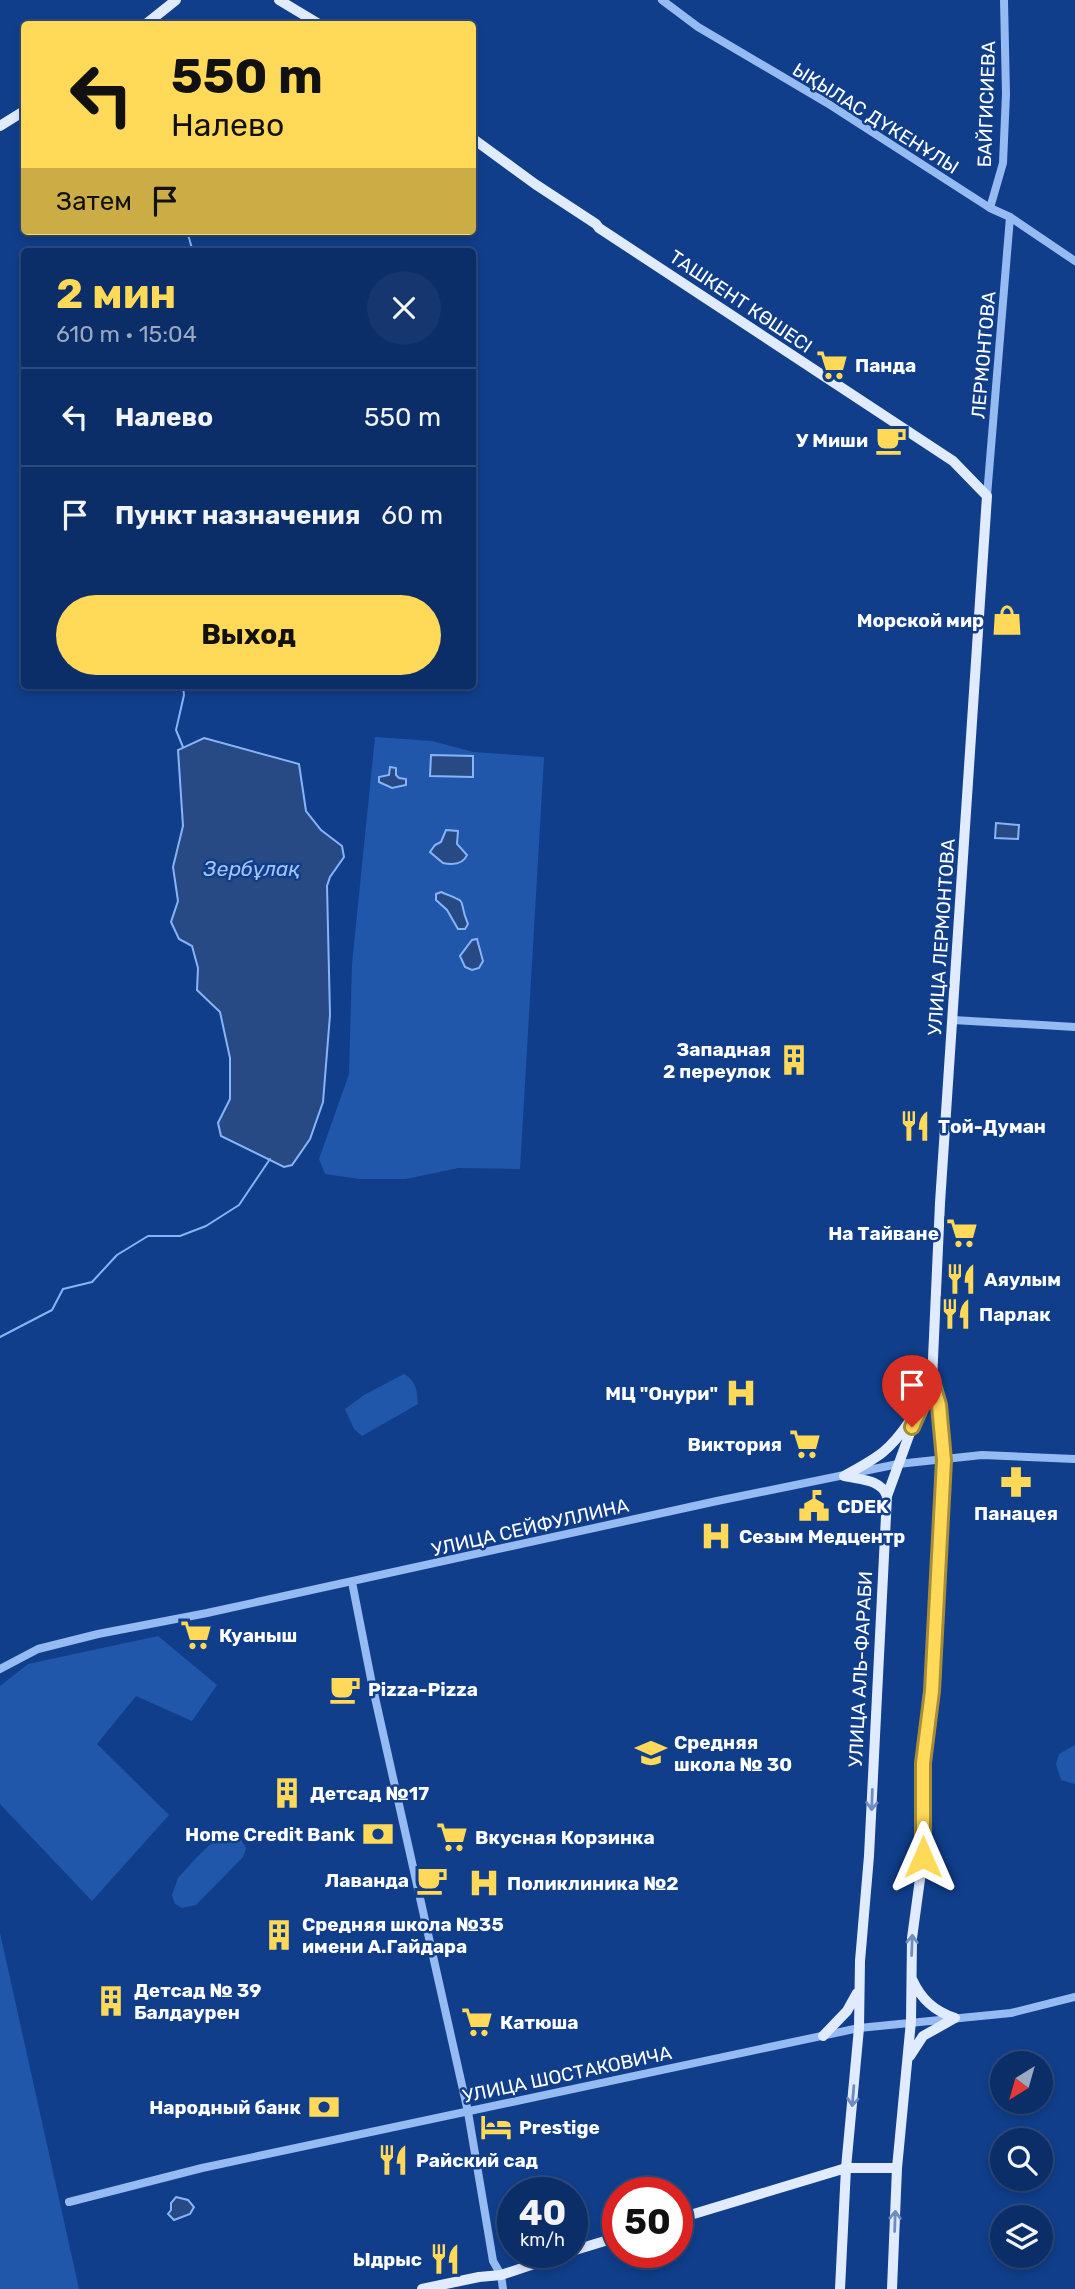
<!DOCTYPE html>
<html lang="ru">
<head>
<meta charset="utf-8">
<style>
	:root { --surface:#0c2e68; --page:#15366e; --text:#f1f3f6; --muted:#9aa8c0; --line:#2c4a7c; --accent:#ffd957 }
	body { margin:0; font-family:Rubik,sans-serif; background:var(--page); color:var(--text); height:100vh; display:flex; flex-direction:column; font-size:26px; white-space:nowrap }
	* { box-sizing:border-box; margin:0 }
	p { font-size:23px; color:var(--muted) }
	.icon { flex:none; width:38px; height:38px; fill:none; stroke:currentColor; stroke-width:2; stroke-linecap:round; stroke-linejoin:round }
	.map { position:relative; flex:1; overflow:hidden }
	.side { position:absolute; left:21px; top:248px; width:455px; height:441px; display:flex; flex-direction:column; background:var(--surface); border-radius:7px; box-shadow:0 4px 10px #0003,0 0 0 2px var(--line) }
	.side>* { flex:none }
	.guide { position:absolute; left:21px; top:21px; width:455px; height:214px; border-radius:7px; box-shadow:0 4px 10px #0003,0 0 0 2px var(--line); background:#ffd957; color:#111; overflow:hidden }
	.needle { width:46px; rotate:217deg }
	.buttons { position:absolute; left:990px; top:2051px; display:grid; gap:14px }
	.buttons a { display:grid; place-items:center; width:63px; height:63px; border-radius:50%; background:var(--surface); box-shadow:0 4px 10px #0003,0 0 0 2px var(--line); font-size:35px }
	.speed { position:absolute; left:497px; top:2177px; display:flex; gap:14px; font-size:35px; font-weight:700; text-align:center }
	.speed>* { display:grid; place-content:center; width:91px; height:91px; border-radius:50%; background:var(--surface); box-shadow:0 4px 10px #0003,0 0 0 2px var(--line); line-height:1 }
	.speed small { font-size:18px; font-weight:400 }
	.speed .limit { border:10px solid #d22; background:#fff; color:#111 }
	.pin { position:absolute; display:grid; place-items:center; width:60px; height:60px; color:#fff; margin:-72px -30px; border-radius:50% 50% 50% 0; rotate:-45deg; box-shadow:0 0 7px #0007 }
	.pin .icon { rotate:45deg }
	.me { position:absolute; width:77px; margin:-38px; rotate:0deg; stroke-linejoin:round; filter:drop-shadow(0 0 5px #0008) }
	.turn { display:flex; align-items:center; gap:24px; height:147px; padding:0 35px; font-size:32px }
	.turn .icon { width:91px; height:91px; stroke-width:2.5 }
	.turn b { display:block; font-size:49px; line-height:60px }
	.then { display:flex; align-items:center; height:66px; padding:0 35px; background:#0003; gap:14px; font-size:26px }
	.round { display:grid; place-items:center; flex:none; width:74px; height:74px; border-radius:37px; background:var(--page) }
	.headline { display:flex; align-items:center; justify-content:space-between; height:119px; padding:0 35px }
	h1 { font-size:42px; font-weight:700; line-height:52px; color:var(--accent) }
	.cta { display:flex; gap:14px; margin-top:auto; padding:14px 35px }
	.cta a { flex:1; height:80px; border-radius:42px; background:var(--accent); color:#111; font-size:28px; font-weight:700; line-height:80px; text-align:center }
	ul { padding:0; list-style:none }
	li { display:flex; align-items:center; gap:21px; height:98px; padding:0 35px; border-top:2px solid var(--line) }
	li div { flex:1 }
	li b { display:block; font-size:26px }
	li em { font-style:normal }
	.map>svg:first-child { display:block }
	.green { fill:#2157ab }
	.water { fill:#284a84; stroke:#87b4f6; stroke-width:2 }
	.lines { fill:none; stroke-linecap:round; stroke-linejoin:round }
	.stream { stroke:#87b4f6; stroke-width:2 }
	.minor { stroke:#96baf2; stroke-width:8 }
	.major { stroke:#e1ebff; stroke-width:10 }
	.oneway { stroke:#6e8cbf }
	.route-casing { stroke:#a68d39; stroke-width:18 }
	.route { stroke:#ffd957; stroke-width:12 }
	.labels { text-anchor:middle; stroke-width:5; stroke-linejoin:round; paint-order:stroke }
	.street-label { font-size:19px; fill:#fff; stroke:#103e8b }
	.poi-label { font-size:19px; font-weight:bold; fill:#fff; stroke:#103e8b; text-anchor:start }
	.water-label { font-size:21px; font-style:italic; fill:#a2c4f9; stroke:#103e8b }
</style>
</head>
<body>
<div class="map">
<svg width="1075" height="2289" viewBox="0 0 1075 2289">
	<rect width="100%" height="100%" fill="#103e8b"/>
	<path class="green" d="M375,737l57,4 41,11 71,5 -24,412 -62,-1 -52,11h-47l-34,-5 -6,-15 30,-85 3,-110z
		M404,1374c12,7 13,16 14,30l-56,32 -8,-7 -9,-20 19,-14z
		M158,1636l59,49 -25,36 -56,-25 -39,48 72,71 -77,86 -92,-97v-118l28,-22z
		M1075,1745v39l-14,-4 -5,-16 3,-10z
		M230,1832l10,6 6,10 -3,9 -47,48 -14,3 -7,-4 -3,-9 6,-17 20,-22 21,-20z
		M0,1933l79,356h-79z"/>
	<path class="water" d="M204,738l95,26 7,47 15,19 21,16 2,11 -14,20 -3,9 3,129 -7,87 -13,37 -18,26 -8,2 -63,-31 -3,-13 12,-24v-41l-10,-46 -23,-22 1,-22 -6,-22 -13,-7 -8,-17 7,-21 -5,-34 10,-41 -5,-76z
		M431,755l42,1v21l-43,-1z
		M390,767l6,1v7l3,3 7,1v6l-14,3 -13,-6v-5l10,-2z
		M996,823l23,2 -1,14 -23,-1z
		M446,830l12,1 -1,13 10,11c-4,10 -14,10 -24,8l-13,-11 5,-7 6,-3z
		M441,892c31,13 15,4 27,32l-3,5h-7l-11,-19 -11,-10v-6z
		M477,939l6,22 -4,7 -7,2 -7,-3 -5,-11 12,-16z
		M176,2197l12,3 6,7 -4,7 -16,6 -6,-6 3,-4v-7z"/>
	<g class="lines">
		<path class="stream" d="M187,231l6,21
			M183,686l1,9 -8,35 7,17
			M0,1337l52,-27 11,-21 29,-7 25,-27 31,-19h32l26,-10 33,-21 31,-46"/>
		<path class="minor" d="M662,0l36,27 129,76 163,105 20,9 65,44
			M990,208l13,-45 3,-69 -2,-94
			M987,496l23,-279
			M953,1020l122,7
			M352,1582l20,102 96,428 25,149 8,14 2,14
			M0,1669l38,-20 60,-15 109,-21 510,-112 181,-37 84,-9 93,4
			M69,2202l133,-34 657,-140 152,-15 64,-16"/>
		<path class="major" d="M279,0l40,24
			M146,24l30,-24
			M0,126l24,-15
			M472,138l63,46 61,40 3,4 354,233 34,35 -47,707 -8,178 -13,27 -32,88 -18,360 -9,105 -1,67 -13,140 -6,121
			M844,1476c32,-18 44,-23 65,-54
			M844,1476c16,4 37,3 43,20
			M912,1979c9,20 22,32 43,39
			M823,2036l24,-25 10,-18
			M910,2056l13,-20 32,-18
			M677,2219l169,-51h51
			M572,2251l46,-14
			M422,2289l57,-12 22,-2 69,-23
			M892,2289l5,-121 14,-147 1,-83 11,-81 1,-94 8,-72 12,-231 -5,-55 -7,-24"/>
	</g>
	<defs><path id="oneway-shaft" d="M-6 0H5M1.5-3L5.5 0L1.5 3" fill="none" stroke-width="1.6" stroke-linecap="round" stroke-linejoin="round" transform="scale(1.75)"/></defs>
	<g class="oneway">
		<use href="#oneway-shaft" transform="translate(872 1800) rotate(92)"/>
		<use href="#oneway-shaft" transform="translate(912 1945) rotate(-88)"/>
		<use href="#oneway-shaft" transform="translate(853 2096) rotate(95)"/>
		<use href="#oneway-shaft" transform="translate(895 2221) rotate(-88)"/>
	</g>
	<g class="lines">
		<defs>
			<path id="route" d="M912,1427l20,-46 7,24 5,55 -12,231 -9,72v94"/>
		</defs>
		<use href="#route" class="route-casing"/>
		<use href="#route" class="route"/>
	</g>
	<defs>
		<symbol id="supermarket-bare" viewBox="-9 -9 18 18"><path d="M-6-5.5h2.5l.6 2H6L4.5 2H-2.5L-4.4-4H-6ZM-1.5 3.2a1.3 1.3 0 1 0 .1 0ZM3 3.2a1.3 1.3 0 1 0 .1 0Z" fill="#ffd957" stroke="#103e8b" stroke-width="2.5" paint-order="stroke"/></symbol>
		<symbol id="cafe-bare" viewBox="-9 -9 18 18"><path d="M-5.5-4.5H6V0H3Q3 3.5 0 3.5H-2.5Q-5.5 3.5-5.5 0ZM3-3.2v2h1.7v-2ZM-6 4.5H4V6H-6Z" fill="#ffd957" stroke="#103e8b" stroke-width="2.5" paint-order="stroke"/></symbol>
		<symbol id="shop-bare" viewBox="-9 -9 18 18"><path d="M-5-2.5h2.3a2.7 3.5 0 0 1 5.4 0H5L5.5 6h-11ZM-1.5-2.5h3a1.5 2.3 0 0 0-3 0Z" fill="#ffd957" stroke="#103e8b" stroke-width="2.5" paint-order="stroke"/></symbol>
		<symbol id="building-bare" viewBox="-9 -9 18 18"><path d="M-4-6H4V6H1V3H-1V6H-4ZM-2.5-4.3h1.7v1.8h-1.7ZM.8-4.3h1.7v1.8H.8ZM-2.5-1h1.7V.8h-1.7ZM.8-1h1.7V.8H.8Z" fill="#ffd957" stroke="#103e8b" stroke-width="2.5" paint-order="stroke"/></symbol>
		<symbol id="restaurant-bare" viewBox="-9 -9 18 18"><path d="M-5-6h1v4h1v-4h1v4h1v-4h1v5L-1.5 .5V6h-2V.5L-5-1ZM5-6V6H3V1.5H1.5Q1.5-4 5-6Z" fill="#ffd957" stroke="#103e8b" stroke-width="2.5" paint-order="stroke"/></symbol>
		<symbol id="hospital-bare" viewBox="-9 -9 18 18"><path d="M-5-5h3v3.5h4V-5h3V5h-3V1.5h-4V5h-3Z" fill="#ffd957" stroke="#103e8b" stroke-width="2.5" paint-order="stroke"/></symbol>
		<symbol id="pharmacy-bare" viewBox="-9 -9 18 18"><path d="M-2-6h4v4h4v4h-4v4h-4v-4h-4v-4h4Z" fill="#ffd957" stroke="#103e8b" stroke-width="2.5" paint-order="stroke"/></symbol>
		<symbol id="civic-bare" viewBox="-9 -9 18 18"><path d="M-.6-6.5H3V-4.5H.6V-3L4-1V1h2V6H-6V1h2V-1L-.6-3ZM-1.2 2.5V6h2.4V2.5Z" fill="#ffd957" stroke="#103e8b" stroke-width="2.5" paint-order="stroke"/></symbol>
		<symbol id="school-bare" viewBox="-9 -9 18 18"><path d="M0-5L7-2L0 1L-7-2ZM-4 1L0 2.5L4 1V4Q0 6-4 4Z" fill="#ffd957" stroke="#103e8b" stroke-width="2.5" paint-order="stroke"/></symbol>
		<symbol id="bank-bare" viewBox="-9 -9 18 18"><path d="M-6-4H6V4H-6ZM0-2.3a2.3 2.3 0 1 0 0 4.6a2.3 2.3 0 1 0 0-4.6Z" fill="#ffd957" stroke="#103e8b" stroke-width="2.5" paint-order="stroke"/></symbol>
		<symbol id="hotel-bare" viewBox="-9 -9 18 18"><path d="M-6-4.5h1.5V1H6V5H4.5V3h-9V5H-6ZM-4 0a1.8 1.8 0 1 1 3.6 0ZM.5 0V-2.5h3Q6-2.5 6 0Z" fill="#ffd957" stroke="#103e8b" stroke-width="2.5" paint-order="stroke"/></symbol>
	</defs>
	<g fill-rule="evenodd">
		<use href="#supermarket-bare" x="810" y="343" width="44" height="44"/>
		<use href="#cafe-bare" x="869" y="418" width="44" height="44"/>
		<use href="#shop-bare" x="985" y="598" width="44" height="44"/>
		<use href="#building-bare" x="772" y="1038" width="44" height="44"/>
		<use href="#restaurant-bare" x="893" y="1104" width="44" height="44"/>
		<use href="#supermarket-bare" x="940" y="1211" width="44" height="44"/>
		<use href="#restaurant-bare" x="939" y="1257" width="44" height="44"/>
		<use href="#restaurant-bare" x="934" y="1292" width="44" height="44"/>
		<use href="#hospital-bare" x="719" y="1371" width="44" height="44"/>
		<use href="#supermarket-bare" x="783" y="1422" width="44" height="44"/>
		<use href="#pharmacy-bare" x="994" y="1460" width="44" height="44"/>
		<use href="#civic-bare" x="792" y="1484" width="44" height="44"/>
		<use href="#hospital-bare" x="694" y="1514" width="44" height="44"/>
		<use href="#supermarket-bare" x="174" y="1613" width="44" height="44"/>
		<use href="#cafe-bare" x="323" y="1667" width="44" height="44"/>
		<use href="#school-bare" x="629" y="1731" width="44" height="44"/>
		<use href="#building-bare" x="265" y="1771" width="44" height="44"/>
		<use href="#bank-bare" x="356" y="1812" width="44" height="44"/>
		<use href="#supermarket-bare" x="430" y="1815" width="44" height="44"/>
		<use href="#cafe-bare" x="410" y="1858" width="44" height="44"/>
		<use href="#hospital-bare" x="462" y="1861" width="44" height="44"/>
		<use href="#building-bare" x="257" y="1913" width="44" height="44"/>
		<use href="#building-bare" x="89" y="1979" width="44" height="44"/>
		<use href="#supermarket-bare" x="455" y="2000" width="44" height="44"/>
		<use href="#bank-bare" x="302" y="2085" width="44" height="44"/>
		<use href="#hotel-bare" x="474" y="2105" width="44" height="44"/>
		<use href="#restaurant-bare" x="371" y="2138" width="44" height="44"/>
		<use href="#restaurant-bare" x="423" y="2237" width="44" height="44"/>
	</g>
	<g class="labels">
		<g class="street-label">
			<text transform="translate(986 104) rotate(-88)" y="7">БАЙГИСИЕВА</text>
			<text transform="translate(876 118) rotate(32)" y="7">ЫҚЫЛАС ДҮКЕНҰЛЫ</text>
			<text transform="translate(741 301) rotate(34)" y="7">ТАШКЕНТ КӨШЕСІ</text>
			<text transform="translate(983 355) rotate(-85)" y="7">ЛЕРМОНТОВА</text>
			<text transform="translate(941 937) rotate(-86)" y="7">УЛИЦА ЛЕРМОНТОВА</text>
			<text transform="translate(530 1527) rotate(-13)" y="7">УЛИЦА СЕЙФУЛЛИНА</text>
			<text transform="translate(860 1669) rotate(-87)" y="7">УЛИЦА АЛЬ-ФАРАБИ</text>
			<text transform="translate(567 2074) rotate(-12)" y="7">УЛИЦА ШОСТАКОВИЧА</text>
		</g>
		<g class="poi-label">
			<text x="855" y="372">Панда</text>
			<text x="868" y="447" text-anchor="end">У Миши</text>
			<text x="984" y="627" text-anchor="end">Морской мир</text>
			<text x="771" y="1056" text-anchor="end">Западная<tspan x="771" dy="22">2 переулок</tspan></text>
			<text x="938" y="1133">Той-Думан</text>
			<text x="939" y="1240" text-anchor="end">На Тайване</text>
			<text x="984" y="1286">Аяулым</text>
			<text x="979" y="1321">Парлак</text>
			<text x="718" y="1400" text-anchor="end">МЦ "Онури"</text>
			<text x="782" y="1451" text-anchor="end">Виктория</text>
			<text x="837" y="1513">CDEK</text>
			<text x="1016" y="1520" text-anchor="middle">Панацея</text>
			<text x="739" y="1543">Сезым Медцентр</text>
			<text x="219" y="1642">Куаныш</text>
			<text x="368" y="1696">Pizza-Pizza</text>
			<text x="674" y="1749">Средняя<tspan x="674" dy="22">школа № 30</tspan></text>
			<text x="310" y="1800">Детсад №17</text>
			<text x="355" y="1841" text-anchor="end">Home Credit Bank</text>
			<text x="475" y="1844">Вкусная Корзинка</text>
			<text x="409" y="1887" text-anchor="end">Лаванда</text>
			<text x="507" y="1890">Поликлиника №2</text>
			<text x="302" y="1931">Средняя школа №35<tspan x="302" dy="22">имени А.Гайдара</tspan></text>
			<text x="134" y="1997">Детсад № 39<tspan x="134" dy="22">Балдаурен</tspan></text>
			<text x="500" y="2029">Катюша</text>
			<text x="301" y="2114" text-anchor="end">Народный банк</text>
			<text x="519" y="2134">Prestige</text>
			<text x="416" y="2167">Райский сад</text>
			<text x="422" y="2266" text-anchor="end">Ыдрыс</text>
		</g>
		<g class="water-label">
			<text x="252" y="876">Зербұлақ</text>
		</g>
	</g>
</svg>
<div class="buttons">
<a><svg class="needle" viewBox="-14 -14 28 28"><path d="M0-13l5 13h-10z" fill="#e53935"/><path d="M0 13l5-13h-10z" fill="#9aa8c0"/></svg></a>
<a><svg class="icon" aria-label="search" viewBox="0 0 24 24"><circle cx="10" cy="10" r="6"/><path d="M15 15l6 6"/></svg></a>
<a><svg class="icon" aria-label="layers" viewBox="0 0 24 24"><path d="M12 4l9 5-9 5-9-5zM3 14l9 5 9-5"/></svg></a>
</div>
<div class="speed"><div>40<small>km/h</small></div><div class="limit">50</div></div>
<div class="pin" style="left:912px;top:1427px;background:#d93025"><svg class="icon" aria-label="arrive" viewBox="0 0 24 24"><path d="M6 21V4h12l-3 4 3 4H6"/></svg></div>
<svg class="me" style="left:923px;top:1857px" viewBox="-20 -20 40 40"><path d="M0-17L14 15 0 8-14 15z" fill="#ffd957" stroke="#fff" stroke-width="4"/></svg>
<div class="guide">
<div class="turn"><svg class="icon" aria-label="left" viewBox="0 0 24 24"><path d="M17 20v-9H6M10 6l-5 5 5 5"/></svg><div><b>550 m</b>Налево</div></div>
<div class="then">Затем<svg class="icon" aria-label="arrive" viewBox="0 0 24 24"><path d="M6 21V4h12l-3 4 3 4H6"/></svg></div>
</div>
<section class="side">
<div class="headline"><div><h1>2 мин</h1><p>610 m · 15:04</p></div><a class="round"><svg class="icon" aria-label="close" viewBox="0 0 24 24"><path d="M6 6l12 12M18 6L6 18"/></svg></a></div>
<ul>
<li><svg class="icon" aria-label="left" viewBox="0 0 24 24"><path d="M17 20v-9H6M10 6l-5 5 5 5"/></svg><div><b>Налево</b></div><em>550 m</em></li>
<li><svg class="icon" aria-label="arrive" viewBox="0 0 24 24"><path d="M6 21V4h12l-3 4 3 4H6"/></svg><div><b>Пункт назначения</b></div><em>60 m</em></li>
</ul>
<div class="cta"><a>Выход</a></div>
</section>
</div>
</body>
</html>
